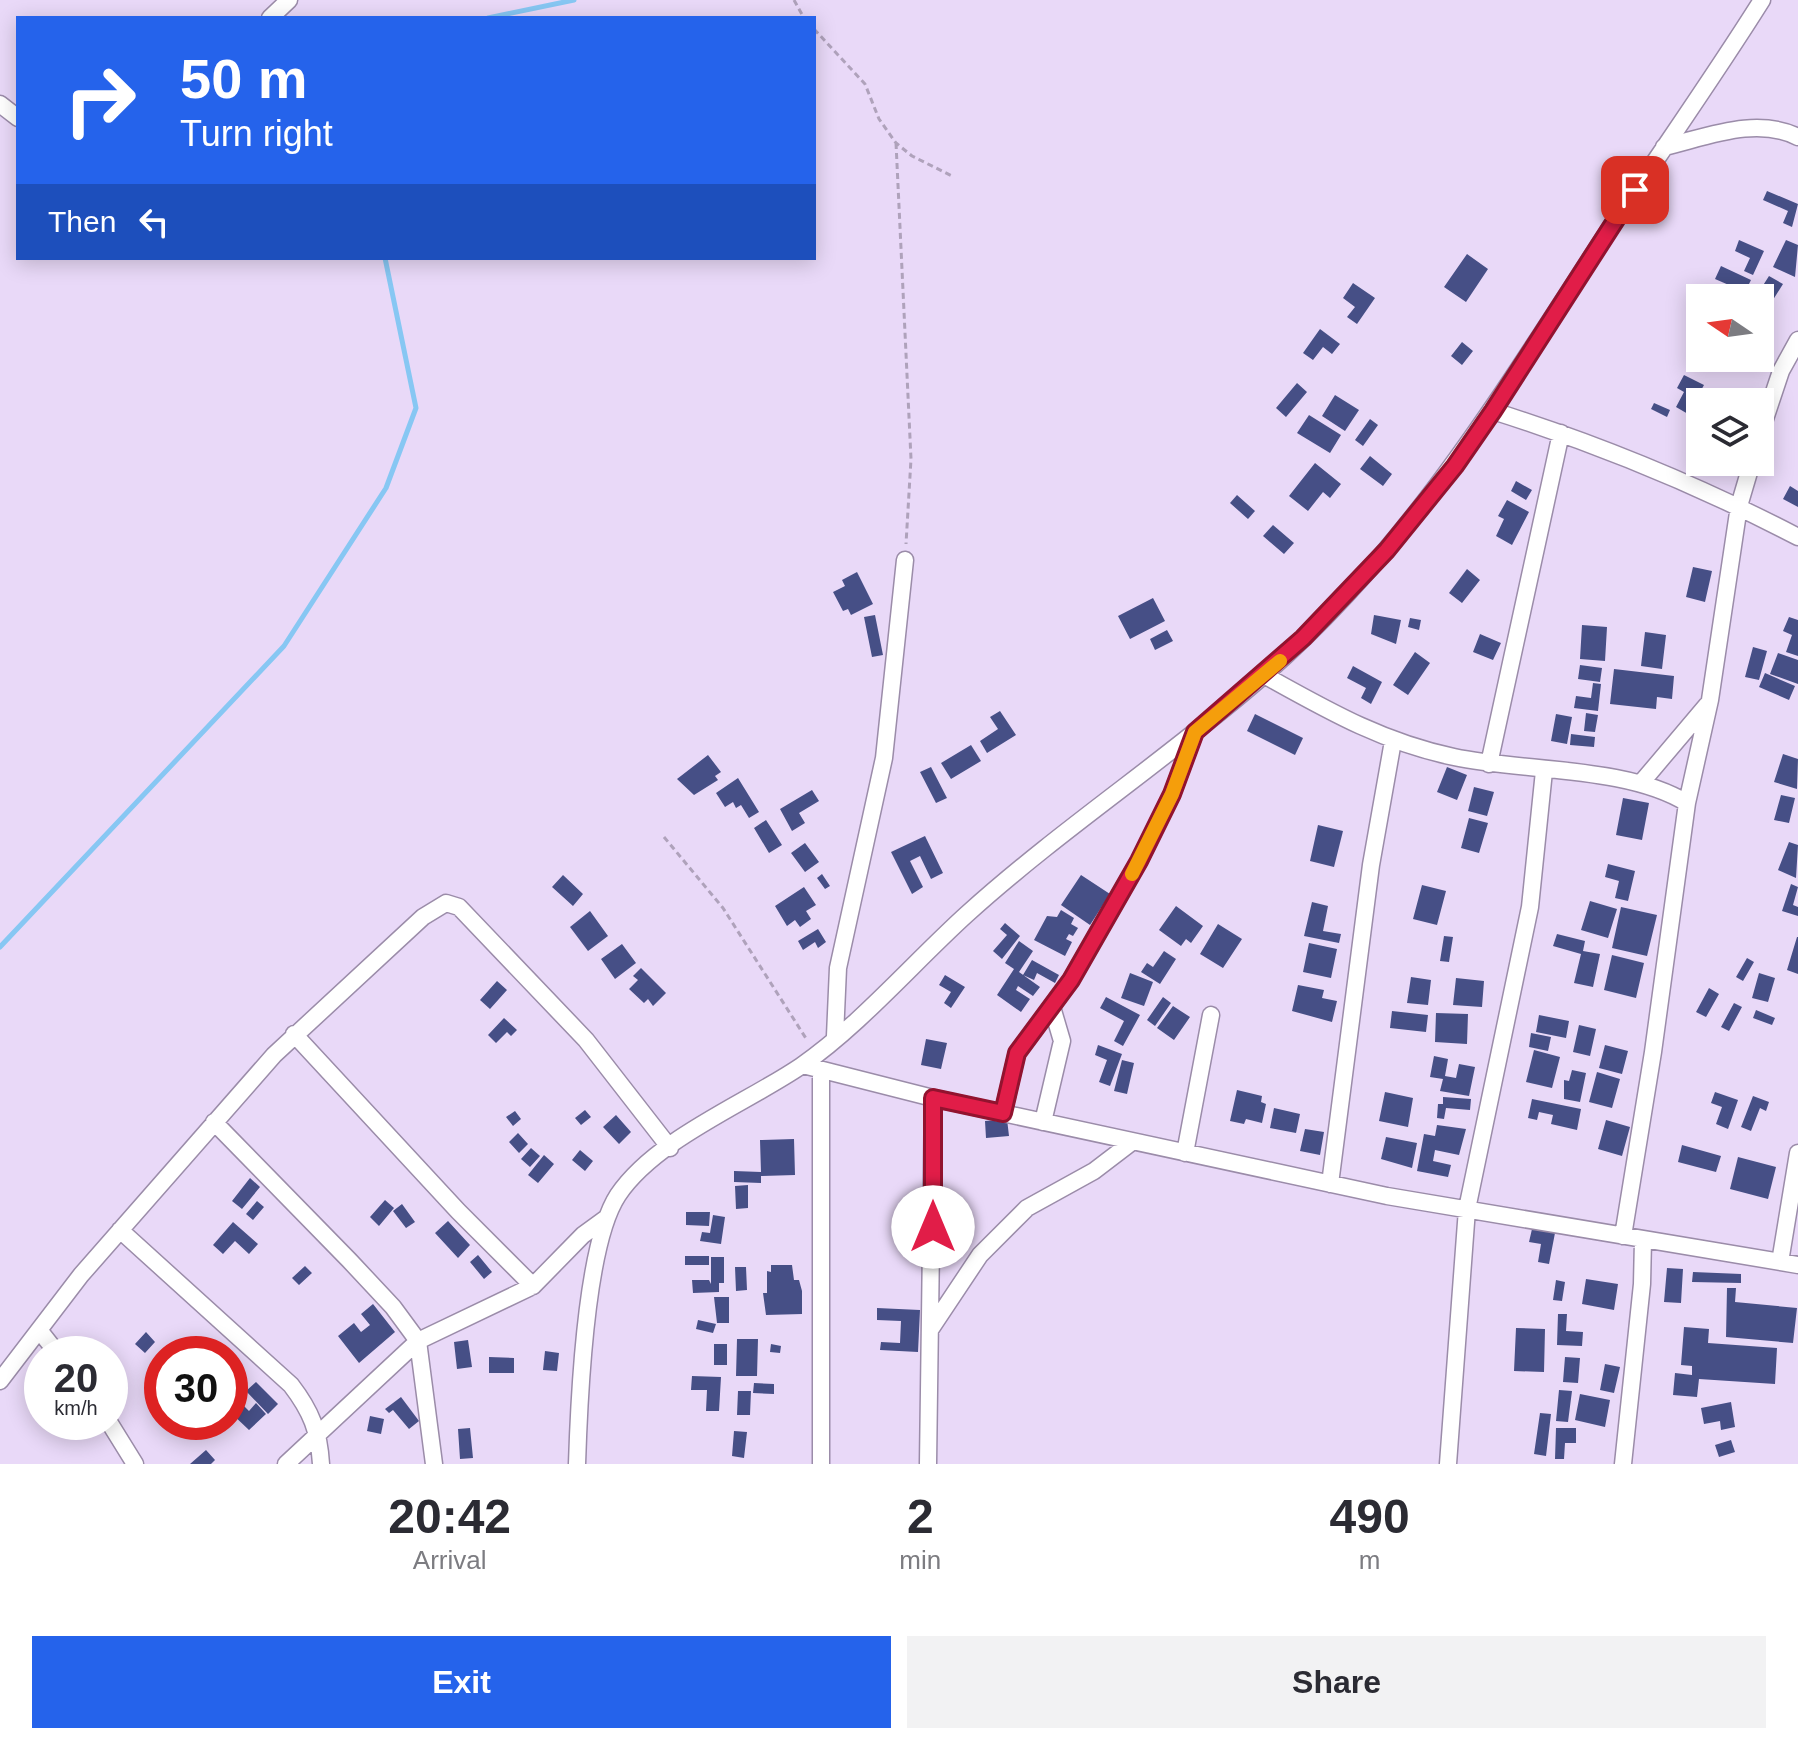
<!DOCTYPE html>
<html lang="en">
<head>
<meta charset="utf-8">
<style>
	:root { --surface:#fff; --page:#f2f2f3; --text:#2b2b33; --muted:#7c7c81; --accent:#2563eb }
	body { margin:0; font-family:Arial,sans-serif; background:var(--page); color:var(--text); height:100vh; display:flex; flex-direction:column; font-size:30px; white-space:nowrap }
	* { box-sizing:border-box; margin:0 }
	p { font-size:26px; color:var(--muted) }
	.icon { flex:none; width:44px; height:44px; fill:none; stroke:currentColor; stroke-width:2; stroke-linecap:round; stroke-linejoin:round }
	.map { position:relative; height:1464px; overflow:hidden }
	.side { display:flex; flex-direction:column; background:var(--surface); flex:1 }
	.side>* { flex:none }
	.guide { position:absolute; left:16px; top:16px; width:800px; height:244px; border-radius:0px; box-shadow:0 4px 20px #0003; background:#2563eb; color:#fff; overflow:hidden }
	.needle { width:52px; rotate:283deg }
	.tools { position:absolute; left:1686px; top:284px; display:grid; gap:16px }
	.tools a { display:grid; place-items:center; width:88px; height:88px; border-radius:0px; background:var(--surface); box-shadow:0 4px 20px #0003; font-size:40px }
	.speed { position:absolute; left:24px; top:1336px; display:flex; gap:16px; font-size:40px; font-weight:700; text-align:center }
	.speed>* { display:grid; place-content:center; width:104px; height:104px; border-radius:50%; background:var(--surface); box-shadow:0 4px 20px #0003; line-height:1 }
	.speed small { font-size:20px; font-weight:400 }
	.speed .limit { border:12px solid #d22; background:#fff; color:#111 }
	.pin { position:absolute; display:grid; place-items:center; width:68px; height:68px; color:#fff; margin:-34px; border-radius:16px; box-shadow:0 4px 12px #0006 }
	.me { position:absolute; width:88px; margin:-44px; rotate:0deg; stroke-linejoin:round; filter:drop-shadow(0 0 6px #0008) }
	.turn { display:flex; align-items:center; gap:28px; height:168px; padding:0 32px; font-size:36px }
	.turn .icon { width:104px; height:104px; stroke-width:2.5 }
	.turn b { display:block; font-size:56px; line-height:68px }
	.then { display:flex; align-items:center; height:76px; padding:0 32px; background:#0003; gap:16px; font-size:30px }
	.eta { display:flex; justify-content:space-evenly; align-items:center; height:136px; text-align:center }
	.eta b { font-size:48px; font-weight:700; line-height:56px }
	.button { display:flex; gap:16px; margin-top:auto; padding:16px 32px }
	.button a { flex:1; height:92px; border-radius:0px; background:var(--accent); color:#fff; font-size:32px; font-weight:700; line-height:92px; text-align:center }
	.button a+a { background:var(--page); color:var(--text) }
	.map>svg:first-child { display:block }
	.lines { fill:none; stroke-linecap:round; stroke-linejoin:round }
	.stream { stroke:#87c7f3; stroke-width:5 }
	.building { fill:#464f86 }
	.street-casing { stroke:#9b8ca9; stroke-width:19 }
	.path { stroke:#afa2bb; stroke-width:3; stroke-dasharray:6 4; stroke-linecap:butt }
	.street { stroke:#fff; stroke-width:16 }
	.route-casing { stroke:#92132f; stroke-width:20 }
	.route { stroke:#e11d48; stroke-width:14 }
	.slow { stroke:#f59e0b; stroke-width:14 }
</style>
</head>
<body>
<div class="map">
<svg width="1798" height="1464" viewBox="0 0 1798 1464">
	<rect width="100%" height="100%" fill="#e9d9f8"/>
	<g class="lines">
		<path class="stream" d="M488,18l86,-18
			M0,947l284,-301 102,-158 30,-80 -31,-150"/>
	</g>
	<path class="building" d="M1767,191l31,13 -6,23 -9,-4 5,-12 -25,-11z
		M1739,240l25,11 -11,24 -9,-4 6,-13 -15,-7z
		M1786,240l12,5 -3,32 -22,-10z
		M1467,254l21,15 -22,33 -22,-15z
		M1721,266l30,14 -6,12 -30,-13z
		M1769,276l14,8 -19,30 -4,-2v-14h-5z
		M1353,283l22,15 -18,26 -10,-7 8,-10 -12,-9z
		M1692,307l8,4v12l-13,-6z
		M1320,329l20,15 -8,10 -9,-7 -10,13 -10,-7z
		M1462,342l11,9 -11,14 -11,-9z
		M1684,375l20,10 -16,29 -12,-7 8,-15 -7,-4z
		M1297,383l10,9 -21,25 -10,-9z
		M1335,395l24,15 -14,21 -23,-15z
		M1654,403l16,7 -3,7 -16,-8z
		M1309,415l32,20 -11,18 -33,-20z
		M1370,419l8,6 -15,21 -8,-6z
		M1370,456l22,18 -9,12 -23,-17z
		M1315,463l26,21 -11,14 -7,-6 -15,19 -19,-15z
		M1516,481l16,9 -6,10 -15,-9z
		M1790,486l8,5v16l-15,-8z
		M1237,495l18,16 -7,8 -18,-16z
		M1507,500l22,12 -17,33 -16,-9 8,-17 -6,-3z
		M1273,525l21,18 -10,11 -21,-18z
		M1693,567l19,4 -7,31 -19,-5z
		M1467,569l13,11 -18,23 -13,-10z
		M857,572l16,32 -22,11 -3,-6 -5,2 -10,-19 12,-6 -3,-6z
		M1153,598l12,23 -35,18 -12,-23z
		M875,615l8,40 -11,2 -8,-40z
		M1374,615l27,5 -5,24 -25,-10z
		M1789,617l9,3v36l-12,-4 6,-17 -9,-4z
		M1410,618l11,2 -2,10 -11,-3z
		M1582,625l25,2 -2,34 -25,-2z
		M1167,630l6,11 -18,9 -5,-11z
		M1645,632l21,3 -4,34 -21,-3z
		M1480,634l21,9 -8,17 -20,-8z
		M1753,647l14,4 -8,29 -14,-3z
		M1415,652l15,11 -22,32 -15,-10z
		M1778,653l20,7v24l-28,-10z
		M1580,665l22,3 -2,14 -22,-3z
		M1353,666l29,16 -11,22 -10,-6 5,-10 -19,-10z
		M1614,669l60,7 -2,23 -15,-2 -1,12 -46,-5z
		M1765,673l30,13 -6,14 -30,-13z
		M1593,683l8,1 -3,27 -24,-3 2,-12 15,2z
		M1000,711l16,24 -29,18 -7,-12 18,-12 -8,-12z
		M1586,713l12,2 -3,17 -11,-1z
		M1255,714l48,24 -8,17 -48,-24z
		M1556,714l16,3 -5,27 -16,-3z
		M1571,734l24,3 -1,10 -24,-2z
		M971,745l10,16 -30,18 -10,-16z
		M1783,754l15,5 -1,30 -23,-7z
		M708,755l13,17 -6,4 3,4 -24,15 -17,-16z
		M931,767l16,31 -11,5 -16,-31z
		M1447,767l20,8 -10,25 -20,-8z
		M738,778l21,34 -10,6 -8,-13 -5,3 -3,-6 -8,5 -9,-14z
		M1474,787l20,5 -7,24 -19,-5z
		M812,790l7,11 -20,12 6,10 -13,8 -12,-22z
		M1781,795l14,3 -6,25 -15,-3z
		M1623,798l26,5 -7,37 -26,-5z
		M1469,818l19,5 -9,30 -18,-5z
		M766,820l16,25 -13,8 -15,-25z
		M1318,825l25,6 -9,36 -24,-6z
		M925,836l18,37 -12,6 -11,-23 -10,5 13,26 -11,7 -21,-42z
		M1789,842l9,3 -2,33 -18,-8z
		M805,843l14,19 -14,10 -14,-19z
		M1608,864l27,7 -7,30 -13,-3 4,-17 -14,-4z
		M822,874l8,12 -5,3 -8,-11z
		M563,875l20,19 -10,12 -21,-19z
		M1081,875l29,19 -20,31 -29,-20z
		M1791,884l7,3 -5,18 5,2v9l-16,-5z
		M1422,885l24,6 -9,34 -24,-6z
		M804,887l12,18 -10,6 5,8 -11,8 -5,-7 -8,6 -12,-20z
		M1590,901l27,8 -9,29 -27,-8z
		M1312,902l16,4 -5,25 18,3 -2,9 -35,-7z
		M1176,906l27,20 -12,17 -5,-4 -5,7 -22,-16z
		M1621,907l36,8 -10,41 -35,-8z
		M1061,910l13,8 -3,6 7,4 -5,8 -4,-2 -3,5 6,3 -7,14 -31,-16 13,-24 10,1z
		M590,911l18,25 -20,15 -18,-24z
		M1005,923l15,13 -18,23 -9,-8 14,-16 -7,-6z
		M1218,924l24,15 -19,29 -23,-14z
		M818,929l8,13 -8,6 -3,-6 -12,8 -5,-9z
		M1557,934l28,7 -2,10 17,3 -7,33 -19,-4 7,-29 -28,-8z
		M1444,936l9,1 -4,25 -9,-1z
		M1797,937h1v37l-11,-4z
		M1019,941l14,10 -14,21 21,15 -7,9 -15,-10 -2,4 14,9 -9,13 -24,-17 17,-26 -9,-6z
		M1309,943l28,6 -6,29 -28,-6z
		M622,944l14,19 -21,16 -14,-20z
		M1164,951l12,8 -16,25 -19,-12 6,-9 6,4z
		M1612,955l32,8 -8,35 -32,-8z
		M1747,958l7,4 -11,19 -7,-4z
		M1032,960l27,15 -4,8 -18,-10 -3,7 -11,-5z
		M641,968l25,25 -13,13 -5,-7 -4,4 -15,-14 9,-9 -5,-4z
		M1130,973l23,9 -9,24 -23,-8z
		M1759,973l16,5 -7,24 -16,-4z
		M945,975l20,12 -14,21 -7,-5 7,-11 -12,-7z
		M1411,977l20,3 -3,25 -21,-2z
		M1456,978l28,3 -2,26 -29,-2z
		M497,981l10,9 -17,19 -10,-9z
		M1298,985l26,5 -2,8 15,3 -5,21 -40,-11z
		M1709,988l10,6 -13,23 -10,-5z
		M1106,997l34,18 -17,31 -9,-5 10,-20 -24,-13z
		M1163,997l8,6 -16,23 -8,-6z
		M1734,1003l8,4 -13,24 -8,-4z
		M1173,1006l17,11 -16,23 -17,-12z
		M1756,1010l19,8 -3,7 -19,-7z
		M1392,1011l36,4 -2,17 -36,-4z
		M1436,1013l32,1 -1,30 -32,-2z
		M1539,1015l30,6 -3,17 -30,-6z
		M504,1018l13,12 -6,6 -4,-4 -11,11 -8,-8z
		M1579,1025l17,4 -6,27 -17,-4z
		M1531,1033l20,4 -3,14 -19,-4z
		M926,1039l21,4 -6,26 -20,-4z
		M1098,1045l24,9 -12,32 -11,-4 8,-22 -12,-5z
		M1605,1045l23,6 -6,23 -23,-6z
		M1534,1050l26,7 -8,31 -26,-6z
		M1434,1056l14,3 -3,17 11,2 3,-14 16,3 -6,29 -29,-5 3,-12 -13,-2z
		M1122,1060l12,3 -7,31 -13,-3z
		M1572,1070l14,3 -6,29 -16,-3v-19l5,1z
		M1597,1072l23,7 -8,29 -23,-6z
		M1237,1090l25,6 -1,6 5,2 -4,19 -16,-4 -2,5 -14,-3z
		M1385,1092l28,6 -5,29 -29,-6z
		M1715,1092l23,8 -10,29 -12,-5 6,-17 -11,-4z
		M1753,1096l16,6 -3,9 -6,-3 -9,23 -10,-4z
		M1443,1097l28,2 -1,11 -24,-2 -2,11 -7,-1 1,-14h5z
		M1532,1099l49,10 -4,21 -26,-6 2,-9 -14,-3 -2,8 -9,-2z
		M1274,1108l26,6 -4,19 -26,-5z
		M585,1110l6,7 -10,8 -6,-7z
		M515,1111l6,8 -8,7 -7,-9z
		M616,1115l15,17 -12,12 -16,-17z
		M1007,1119l2,17 -23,2 -1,-17z
		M1606,1120l24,7 -8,29 -24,-7z
		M1437,1125l29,4 -7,26 -24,-5 -2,11 18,4 -3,12 -31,-6 7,-37 11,2z
		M1305,1129l19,3 -4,23 -20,-4z
		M518,1133l10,11 -9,9 -10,-11z
		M1386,1137l31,6 -5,25 -31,-9z
		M794,1139l1,36 -34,1v7l-27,-1v-11l27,1 -1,-32z
		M1682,1145l39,11 -5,16 -38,-10z
		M531,1148l9,8 -10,11 -9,-8z
		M580,1150l13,11 -8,10 -13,-11z
		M544,1155l10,9 -16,19 -10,-8z
		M1738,1157l38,10 -8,32 -38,-10z
		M250,1178l10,9 -18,22 -10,-8z
		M748,1185v23l-12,1 -1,-23z
		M385,1200l9,8 -15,18 -9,-9z
		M257,1201l7,6 -11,13 -7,-6z
		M402,1204l13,18 -9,6 -13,-17z
		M686,1212h24l-1,14 -23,-1z
		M713,1215l12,2 -4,27 -21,-3 2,-9 8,1z
		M448,1221l22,24 -12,13 -23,-25z
		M233,1222l25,22 -9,10 -14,-13 -12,13 -10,-9z
		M1532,1229l23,4 -6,31 -11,-2 3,-18 -12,-2z
		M478,1255l14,17 -8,7 -14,-17z
		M685,1256h24v9h-24z
		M711,1257h13v26h-5v9l-26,1 -1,-13h17l2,4z
		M771,1265h21l2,15h5l3,11v23l-36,1 -3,-22h4v-22l4,1z
		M305,1266l7,7 -13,12 -7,-7z
		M735,1267h11l1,23 -11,1z
		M1667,1268l16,1 -2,34 -17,-1z
		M1693,1272l48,2v9l-49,-1z
		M1586,1279l32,5 -4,26 -32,-6z
		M1556,1280l9,2 -3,19 -9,-1z
		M1727,1288h9l-1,14 62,6 -4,35 -67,-6z
		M714,1297h15v26h-12z
		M373,1304l22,28 -36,31 -21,-27 16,-13 7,9 9,-7 -9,-11z
		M877,1308l43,2 -2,42 -38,-2 1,-8 19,1 1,-22 -24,-1z
		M1558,1314h9l-1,17 17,1 -1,14 -25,-1z
		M698,1320l18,4 -3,9 -17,-4z
		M1684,1327l25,2 -1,14 69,5 -2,36 -76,-5 -2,18 -24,-2 2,-22 17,2v-9l-11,-1z
		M1516,1328l29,1 -1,43 -30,-1z
		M146,1332l9,10 -10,11 -10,-9z
		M737,1339h21l-1,37h-21z
		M468,1340l4,27 -15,2 -3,-27z
		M714,1344h13v21h-13z
		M771,1344l10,2 -1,7 -10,-1z
		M545,1351l14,2 -2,18 -14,-1z
		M489,1357l25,1v15h-25z
		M1565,1357l15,1 -2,25 -15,-1z
		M1605,1364l15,3 -6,26 -14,-3z
		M692,1376l29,1 -2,34h-13l1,-21h-16z
		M256,1382l22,22 -10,10 -22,-23z
		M754,1383l20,1v10l-21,-1z
		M1559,1390l13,1 -4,31 -12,-1z
		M738,1391h13l-1,24h-13z
		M1580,1394l30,6 -5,27 -30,-7z
		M235,1397l14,14 7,-8 10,11 -17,16 -19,-18v-9z
		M401,1397l18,24 -10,8 -16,-19 -4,3 -4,-4z
		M1731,1402l4,25 -14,3 -1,-9 -16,3 -3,-16z
		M1540,1413l11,1 -5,42 -12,-2z
		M370,1416l14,3 -3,15 -14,-3z
		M470,1428l3,30 -13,1 -2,-30z
		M1556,1428h20v15h-11l-1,16h-9z
		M734,1431l13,1 -3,26 -12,-2z
		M1731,1440l4,12 -16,5 -4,-12z
		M206,1450l9,10 -4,4h-21z"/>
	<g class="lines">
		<defs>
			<path id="street" d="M270,18l19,-18
				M0,104l18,14
				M1664,147c43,-10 92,-31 134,-10
				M1493,411c105,33 207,75 305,126
				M1760,434l21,-63 17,-31
				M1264,675c63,35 118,67 190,82 71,15 173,9 233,46
				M1489,764l72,-331
				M1641,783l66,-78
				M294,1034l164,177 75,75
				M835,1036l3,-68 46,-210 21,-198
				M803,1065l130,33 454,98 411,69
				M1003,1113l14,-60 54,-73 68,-119 33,-67 23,-62
				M214,1122l135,138 44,47 25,34 16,123
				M1043,1122l19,-81 -10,-34
				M1185,1153l26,-138
				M1330,1184l41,-319 22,-124
				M120,1230l171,155c20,26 28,46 30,79
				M1623,1236l30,-184 34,-249 23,-103 29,-194 13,-44
				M1780,1262l18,-109
				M39,1330l19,24
				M930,1330l50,-75 47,-47 67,-37 38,-29
				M0,1381l81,-106 193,-220 149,-138 23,-14 13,4 127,133 84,108
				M109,1422l26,42
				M286,1464l132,-123 115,-55 50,-51 22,-16
				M577,1464c2,-63 8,-219 41,-269 38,-56 127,-91 183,-129 58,-40 113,-104 166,-152 94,-85 201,-155 297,-239 141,-123 230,-268 330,-422 55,-85 114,-167 168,-253
				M821,1464v-394
				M928,1464l5,-366
				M1448,1464l19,-255 63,-302 14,-136
				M1623,1464l19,-180 1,-44"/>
		</defs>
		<use href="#street" class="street-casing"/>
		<path class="path" d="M794,0l10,18
			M814,29l51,55 14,35 17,24 16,13 42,21
			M896,143l15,316 -5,85
			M664,837l59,71 84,132"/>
		<use href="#street" class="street"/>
	</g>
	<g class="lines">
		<defs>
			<path id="route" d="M933,1227v-129l70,15 14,-60 54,-73 68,-119 33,-67 23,-62 108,-94 84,-88 68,-84 38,-55 142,-221"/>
		</defs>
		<use href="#route" class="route-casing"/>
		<use href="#route" class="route"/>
		<path class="slow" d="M1132,874l40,-80 23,-62 85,-71"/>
	</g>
</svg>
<div class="tools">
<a><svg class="needle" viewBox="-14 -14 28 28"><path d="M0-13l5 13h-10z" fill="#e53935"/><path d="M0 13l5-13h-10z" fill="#7c7c81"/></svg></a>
<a><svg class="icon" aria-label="layers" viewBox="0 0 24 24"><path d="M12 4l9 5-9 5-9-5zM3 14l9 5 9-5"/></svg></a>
</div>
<div class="speed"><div>20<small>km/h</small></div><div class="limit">30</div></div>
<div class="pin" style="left:1635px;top:190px;background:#d93025"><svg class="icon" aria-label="arrive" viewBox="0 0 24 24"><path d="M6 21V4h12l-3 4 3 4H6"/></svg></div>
<svg class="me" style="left:933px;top:1227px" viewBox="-20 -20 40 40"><circle r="19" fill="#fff"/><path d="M0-13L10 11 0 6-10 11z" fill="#e11d48"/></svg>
<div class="guide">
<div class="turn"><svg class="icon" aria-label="right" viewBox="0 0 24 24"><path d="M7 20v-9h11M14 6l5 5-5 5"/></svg><div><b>50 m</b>Turn right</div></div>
<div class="then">Then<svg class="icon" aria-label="left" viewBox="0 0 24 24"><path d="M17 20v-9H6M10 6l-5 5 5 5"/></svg></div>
</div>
</div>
<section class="side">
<div class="eta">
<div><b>20:42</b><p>Arrival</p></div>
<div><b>2</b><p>min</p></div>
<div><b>490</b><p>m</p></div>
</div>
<div class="button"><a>Exit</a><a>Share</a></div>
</section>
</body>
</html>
